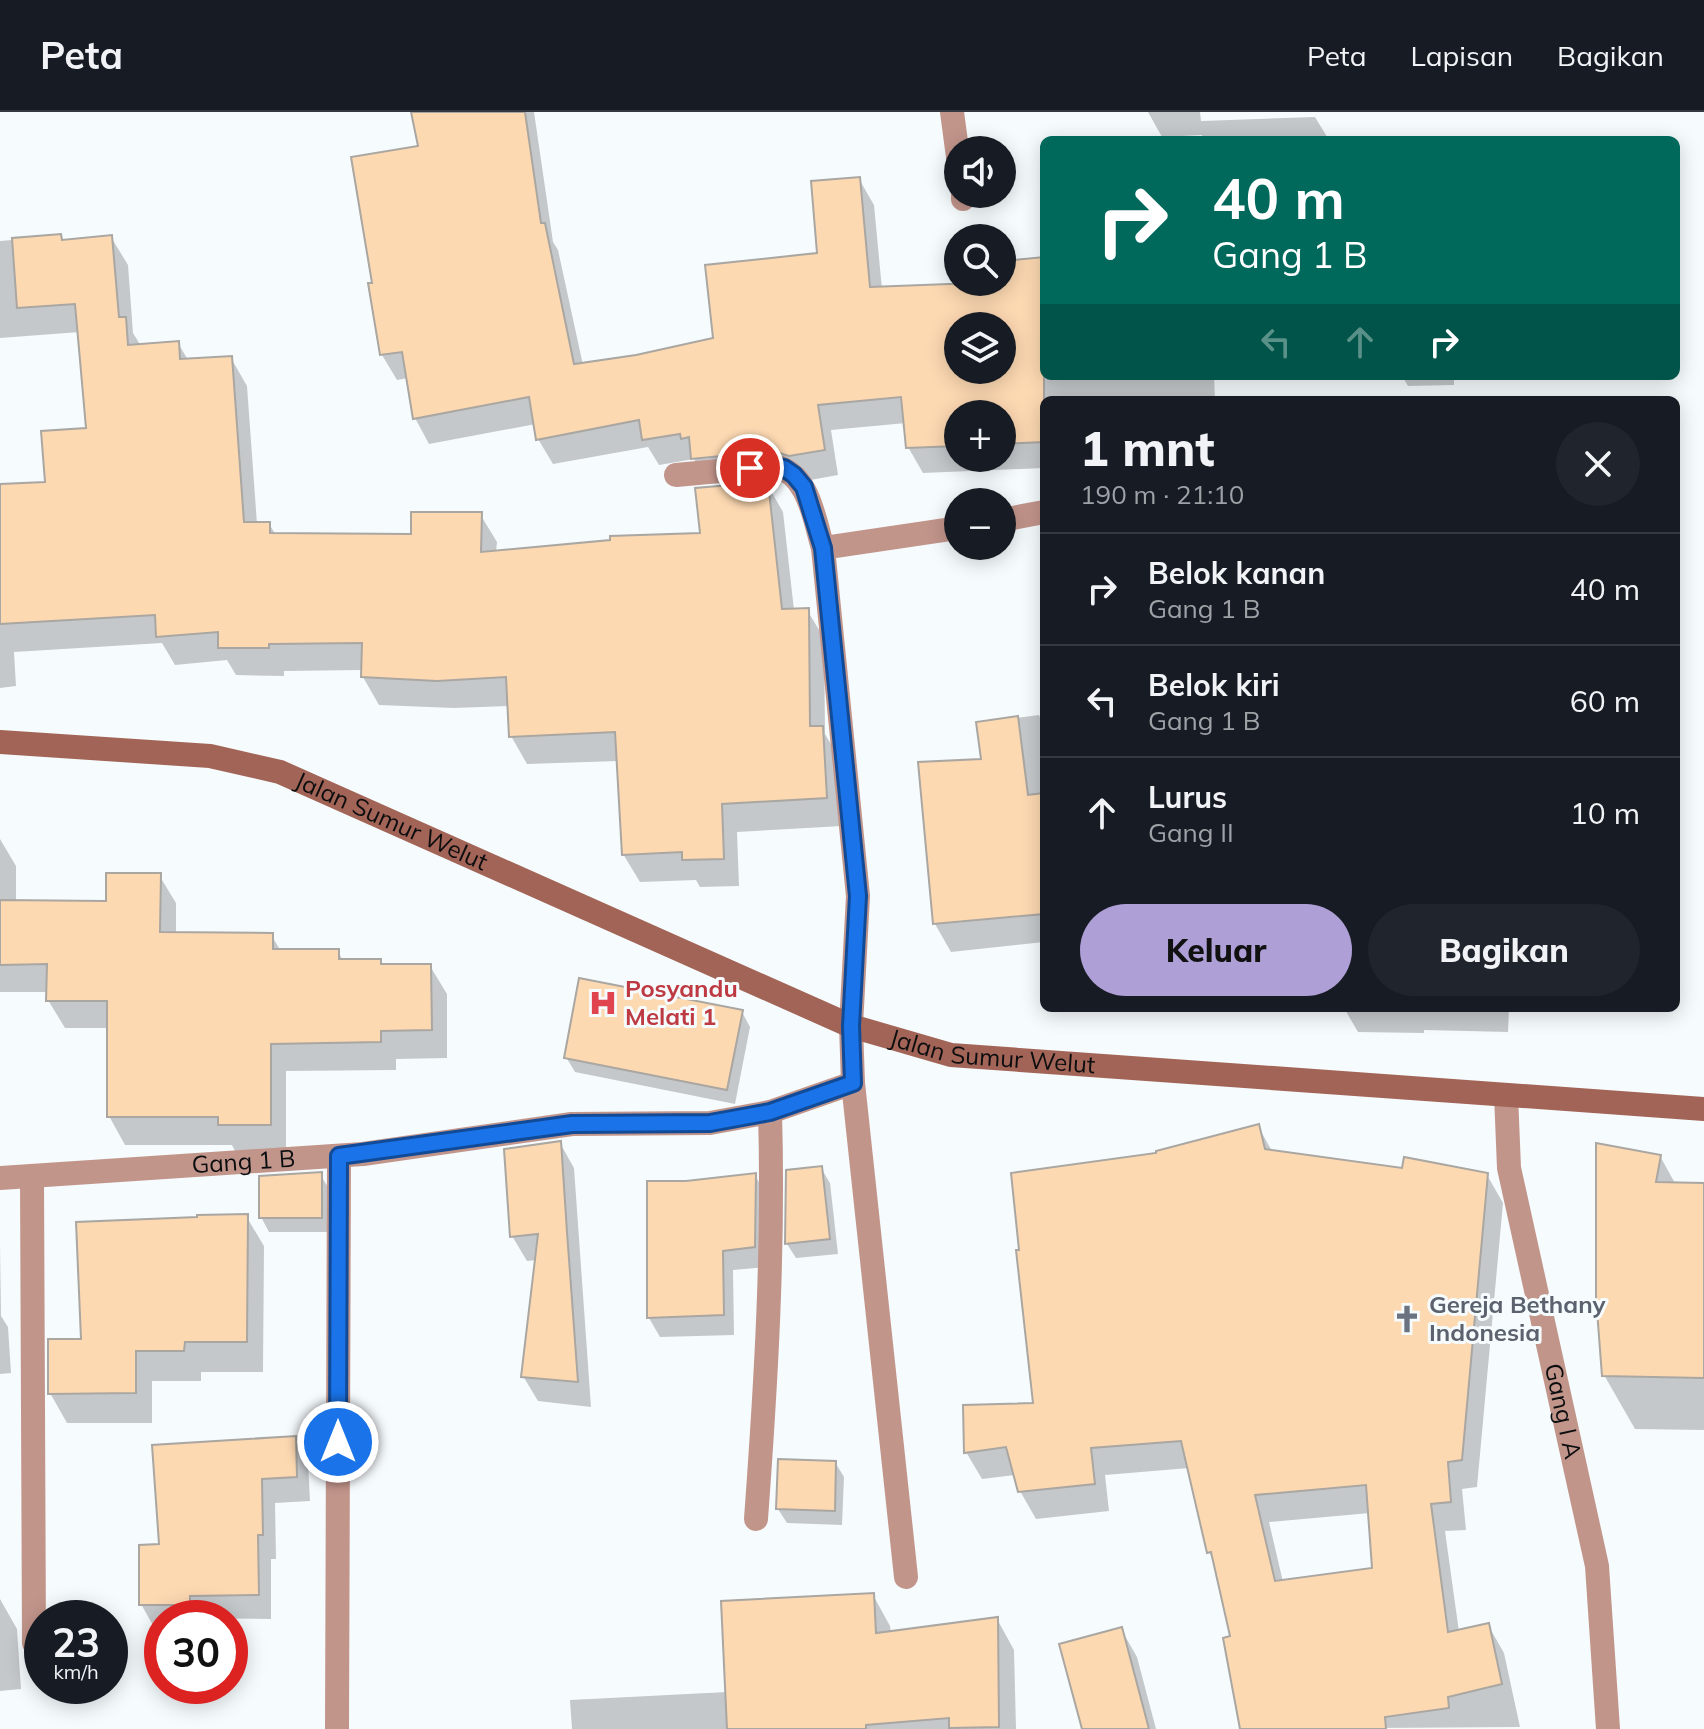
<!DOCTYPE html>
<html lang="id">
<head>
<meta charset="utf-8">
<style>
	:root { --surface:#171b24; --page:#20242c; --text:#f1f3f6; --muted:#9ea1a6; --line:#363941; --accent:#ae9fd6 }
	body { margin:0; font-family:Mulish,sans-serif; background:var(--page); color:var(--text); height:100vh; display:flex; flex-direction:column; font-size:30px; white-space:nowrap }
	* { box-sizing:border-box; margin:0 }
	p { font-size:26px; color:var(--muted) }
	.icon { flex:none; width:44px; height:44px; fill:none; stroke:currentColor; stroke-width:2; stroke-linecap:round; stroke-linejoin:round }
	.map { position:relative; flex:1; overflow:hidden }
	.drawer { position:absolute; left:1040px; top:284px; width:640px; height:616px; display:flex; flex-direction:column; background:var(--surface); border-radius:12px; box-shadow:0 4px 20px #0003 }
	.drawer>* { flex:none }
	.guide { position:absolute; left:1040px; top:24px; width:640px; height:244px; border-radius:12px; box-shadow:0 4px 20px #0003; background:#00695c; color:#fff; overflow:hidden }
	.fabs { position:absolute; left:944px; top:24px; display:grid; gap:16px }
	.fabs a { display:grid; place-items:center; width:72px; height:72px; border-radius:50%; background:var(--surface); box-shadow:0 4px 20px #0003; font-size:40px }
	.speed { position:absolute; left:24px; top:1488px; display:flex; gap:16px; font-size:40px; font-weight:700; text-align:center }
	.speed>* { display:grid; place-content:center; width:104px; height:104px; border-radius:50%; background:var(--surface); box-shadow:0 4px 20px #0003; line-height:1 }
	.speed small { font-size:20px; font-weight:400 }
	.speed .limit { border:12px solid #d22; background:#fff; color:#111 }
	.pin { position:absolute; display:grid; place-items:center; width:68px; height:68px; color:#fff; margin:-34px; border:4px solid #fff; border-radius:50%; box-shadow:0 2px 8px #0007 }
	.me { position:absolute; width:88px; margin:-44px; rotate:0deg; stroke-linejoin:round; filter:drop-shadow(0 0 6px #0008) }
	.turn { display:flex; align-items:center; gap:28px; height:168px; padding:0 40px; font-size:36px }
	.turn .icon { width:104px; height:104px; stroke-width:2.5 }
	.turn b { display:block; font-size:56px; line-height:68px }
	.lanes { display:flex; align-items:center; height:76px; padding:0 40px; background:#0003; justify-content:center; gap:40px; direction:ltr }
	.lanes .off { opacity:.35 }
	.round { display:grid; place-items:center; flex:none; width:84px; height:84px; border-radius:42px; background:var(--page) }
	.overview { display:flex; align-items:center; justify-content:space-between; height:136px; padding:0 40px }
	h1 { font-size:48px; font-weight:800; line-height:60px }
	.cta { display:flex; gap:16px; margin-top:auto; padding:16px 40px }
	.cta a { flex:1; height:92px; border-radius:48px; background:var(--accent); color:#111; font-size:32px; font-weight:800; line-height:92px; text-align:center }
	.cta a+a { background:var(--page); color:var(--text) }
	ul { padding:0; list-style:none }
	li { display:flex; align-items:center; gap:24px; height:112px; padding:0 40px; border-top:2px solid var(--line) }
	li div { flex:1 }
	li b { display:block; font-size:30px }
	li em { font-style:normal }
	header { display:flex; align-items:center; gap:48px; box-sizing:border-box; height:112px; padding:0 40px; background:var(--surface); border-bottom:2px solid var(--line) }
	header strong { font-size:38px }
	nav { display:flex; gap:44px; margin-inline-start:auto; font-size:28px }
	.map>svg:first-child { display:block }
	.shadow { fill:#0003; fill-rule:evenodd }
	.building { fill:#fdd9b2; stroke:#aaa6a1; stroke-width:2; fill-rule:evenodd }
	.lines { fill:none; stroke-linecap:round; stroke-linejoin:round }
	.street { stroke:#c2958b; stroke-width:24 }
	.secondary { stroke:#a26456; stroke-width:24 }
	.route-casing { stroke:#114b97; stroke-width:20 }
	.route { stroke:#1a73e8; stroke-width:14 }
	.labels { text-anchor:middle; stroke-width:6; stroke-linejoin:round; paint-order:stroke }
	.street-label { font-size:24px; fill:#0c0d0f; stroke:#f6fbfe }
	.health-label { font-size:24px; font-weight:bold; fill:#be3a42; stroke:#f6fbfe; text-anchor:start }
	.worship-label { font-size:24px; font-weight:bold; fill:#5b616d; stroke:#f6fbfe; text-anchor:start }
</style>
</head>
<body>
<header>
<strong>Peta</strong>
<nav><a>Peta</a><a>Lapisan</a><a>Bagikan</a></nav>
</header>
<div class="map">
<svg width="1704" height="1617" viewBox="0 0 1704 1617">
	<rect width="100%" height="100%" fill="#f6fbfe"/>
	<path class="shadow" d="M413,0h121l19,130 5,8 25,115 54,-9 78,-17 105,-84 39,-76 15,26 8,84 89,-2 -1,-5h32v-19l42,-4v117h170l1,24h-171v68l-121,5 -15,-26 -2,-24 -75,7 7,45 -33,6 -17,-5 -80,8 -14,-25 -35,6 -11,-18 -95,17 -15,-25 -2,-15 -107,20 -14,-26 -7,-40 -11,2 -15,-25 -8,-71 47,-137zM958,214h44v44h-44zM958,302h44v44h-44z
		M1148,0h52l1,9 114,-4 14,23h-126l-1,-5 -40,2z
		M60,124l3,6 48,-5 17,28 5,68 8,13 37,-3 10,17 43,-2 16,28 10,138h12l7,11 137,1 67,-22 17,28 -1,10 206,-17 65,-51 16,28 11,98h13l17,28 1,96 13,22 4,70 -105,6 2,54 -39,1 -4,-7 -56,2 -17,-28 -5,-93 -91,3 -16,-28 -2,-30 -55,2 -75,-3 -16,-28v-7l-79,1v5l-48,-1 -9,-15 -52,5 -13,-22 -148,9 2,34 -16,2v-181l49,-3 39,-74 -8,-98 -80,6v-97z
		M1402,264h52v9l-46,1z
		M1039,603l5,10v217l-93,10 -16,-28 -15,-160 63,-3 -4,-38z
		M0,727l16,27v36l92,1 51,-28 17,28v31l95,1 10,16h57l5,10h36l4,5h47l17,28v64l-51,1v11l-110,1v82h-50l-4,-8h-107l-16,-29v-88h-44l-17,-28v-8h-48z
		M1344,896h165l-1,24 -84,-2v3l-66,-1z
		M742,900l8,15 -15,77 -160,-32 -9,-15z
		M1258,1014l15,27 130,17 84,5 16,28 -26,284 -15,2 4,41 -21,1 14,101 29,-7 16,28 16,74 -279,2 -8,-91 -17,-73 -7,-13 -20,-84 -84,7 4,36 -73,8 -16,-28 -5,-16 -33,4 -16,-27 70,-47 122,-251zM1370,1401l5,57 -92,12 -14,-60z
		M560,1031l14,25 17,239 -53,-6 -15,-25 14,-116 -10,1 -15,-25z
		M1660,1044l16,29h28v245l-69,-1 -31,-54z
		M821,1056l9,15 8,71 -42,4 -9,-14z
		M320,1062l9,15v43h-60l-8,-15z
		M755,1063l11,20v72l-33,3 1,65 -74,2 -11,-19 37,-135z
		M246,1104l18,30 -1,126h-62v9h-49v42h-85l-17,-30 33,-52z
		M0,1132l1,72 7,11 3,46 -11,1z
		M294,1326l14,24 2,39 -35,2 1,56h-5v60l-109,-1v11h-7l-14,-25 20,-58z
		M835,1350l9,15 -2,48 -55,-2 -9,-14z
		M873,1483l17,31 1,7 106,-14 17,31 2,79h-444l-2,-29 157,-8z
		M0,1487l17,30 4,60 -21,2z
		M1121,1517l16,28 19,72h-72z"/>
	<path class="building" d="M411,0h114l16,111h4l29,141 62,-9 77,-17 -8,-73 112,-12 -6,-72 49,-4 10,110 132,-5v-21l42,-4v185l-42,2v-30h-44v32l-52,2 -5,-51 -83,8 7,45 -36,6 -16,-5 -82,8 -2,-22 -8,2 -1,-5 -38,6 -3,-20 -103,20 -7,-43 -116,22 -11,-67 -22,3 -12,-72h4l-21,-126 67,-11zM958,214h44v44h-44z
		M61,122l1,6 50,-5 7,82h7l2,28 51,-4 1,18 52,-3 12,166h26v11l141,1v-22h71l-1,40 129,-12v-4l90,-3 -5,-45 73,-6 14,127 27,-1 1,118h13l4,72 -105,6 2,55 -42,1v-8l-60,3 -7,-123 -106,5 -3,-60 -69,4 -76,-4 1,-34 -93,1v4h-51v-16l-62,5 -1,-22 -155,9v-140l45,-2 -4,-51 45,-3 -11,-124 -58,4 -5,-70z
		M1018,604l10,79 16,-2v121l-111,10 -15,-162 63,-3 -5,-37z
		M106,761h55l-1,59 113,1v16h66v10h42v5h50l1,66 -51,1v11l-110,2v81h-53v-8h-111v-116h-61l1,-37 -47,1v-65l106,1z
		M579,866l164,32 -16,80 -163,-32z
		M1259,1012l6,25 137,19 2,-11 84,16 -26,287 -14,2 3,40 -20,2 17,128 41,-9 13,61 -54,13 1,11 -64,9 1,12h-146l-17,-91 7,-2 -19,-84 -4,1 -26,-112 -90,7 4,36 -77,8 -12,-45 -42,6 -1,-48 70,-2 -17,-153h3l-8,-77 145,-20v-2zM1366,1373l6,83 -97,13 -20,-86z
		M561,1029l6,91 11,150 -57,-5 17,-143 -28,3 -6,-88z
		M1596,1031l65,12 -5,27 48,1v195l-102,-2 -6,-79z
		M822,1054l8,73 -45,5 1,-74z
		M322,1060v46h-63v-42z
		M756,1061l-1,74 -32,4 1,64 -77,3v-137h39z
		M248,1102l-1,128h-62l-1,9h-48v42l-88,1v-55h33l-5,-117 121,-5v-2z
		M296,1324l1,41 -35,2 1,56h-5l1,60 -69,1v9h-51v-60l20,-1 -7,-99z
		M778,1347l58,2 -1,50 -59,-2z
		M874,1481l2,40 122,-16 1,110 -50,1v-10l-83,7v4h-139l-6,-128z
		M1122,1515l27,102h-67l-23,-85z"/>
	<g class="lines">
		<g class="street">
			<path d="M952,0l6,45"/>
			<path d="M963,82v5"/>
			<path d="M676,363l98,-9c35,7 40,53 49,82"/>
			<path d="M1002,408l42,-8"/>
			<path id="s1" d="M1506,983l3,73 88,398 11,163"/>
			<path d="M32,1065l2,466"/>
			<path id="s2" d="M0,1066l363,-24 209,-30 138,-1 60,-11 83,-29"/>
			<path d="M756,1407c10,-136 18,-271 14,-407"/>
			<path d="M906,1465l-53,-494 -2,-57 7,-130 -35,-348 135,-20"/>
			<path d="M337,1617l2,-573"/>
		</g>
		<path class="secondary" id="s3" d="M0,630l210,14 70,16 571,254 100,29 753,54"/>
	</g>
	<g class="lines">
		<defs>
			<path id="route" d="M338,1330l1,-286 233,-32 138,-1 60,-11 83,-29 -2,-57 7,-130 -35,-348 -19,-61 -10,-12 -10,-7 -10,-2 -24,2"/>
		</defs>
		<use href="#route" class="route-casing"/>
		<use href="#route" class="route"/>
	</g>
	<defs>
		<symbol id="hospital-bare" viewBox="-9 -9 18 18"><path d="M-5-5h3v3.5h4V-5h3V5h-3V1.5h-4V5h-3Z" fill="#e0444e" stroke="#f6fbfe" stroke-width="2.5" paint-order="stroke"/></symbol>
		<symbol id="church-bare" viewBox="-9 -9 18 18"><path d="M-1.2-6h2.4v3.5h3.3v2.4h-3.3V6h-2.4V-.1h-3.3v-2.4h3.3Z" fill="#6b7280" stroke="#f6fbfe" stroke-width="2.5" paint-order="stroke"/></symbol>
	</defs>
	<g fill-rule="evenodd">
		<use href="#hospital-bare" x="583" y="871" width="40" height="40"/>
		<use href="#church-bare" x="1387" y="1187" width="40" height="40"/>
	</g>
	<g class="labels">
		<g class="street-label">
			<text dy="8" stroke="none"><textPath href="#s3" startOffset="404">Jalan Sumur Welut</textPath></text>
			<text dy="8" stroke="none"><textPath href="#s3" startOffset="1052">Jalan Sumur Welut</textPath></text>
			<text dy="8" stroke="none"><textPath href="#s2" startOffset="244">Gang 1 B</textPath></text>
			<text dy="8" stroke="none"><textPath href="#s1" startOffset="322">Gang I A</textPath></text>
		</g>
		<g class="health-label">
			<text x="625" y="885">Posyandu<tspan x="625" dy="28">Melati 1</tspan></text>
		</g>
		<g class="worship-label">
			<text x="1429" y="1201">Gereja Bethany<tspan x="1429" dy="28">Indonesia</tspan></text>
		</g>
	</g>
</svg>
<div class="fabs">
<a><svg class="icon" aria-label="sound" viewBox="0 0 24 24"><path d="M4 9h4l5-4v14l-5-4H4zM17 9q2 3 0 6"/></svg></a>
<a><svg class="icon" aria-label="search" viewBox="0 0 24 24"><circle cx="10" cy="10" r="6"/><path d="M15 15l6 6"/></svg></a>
<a><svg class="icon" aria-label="layers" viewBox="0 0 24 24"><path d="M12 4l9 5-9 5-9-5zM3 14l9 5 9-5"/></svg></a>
<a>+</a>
<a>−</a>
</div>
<div class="speed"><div>23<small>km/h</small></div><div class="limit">30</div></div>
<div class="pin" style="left:750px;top:356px;background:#d93025"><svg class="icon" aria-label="arrive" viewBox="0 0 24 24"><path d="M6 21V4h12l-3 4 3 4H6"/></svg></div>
<svg class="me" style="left:338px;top:1330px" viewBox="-20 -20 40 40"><circle r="17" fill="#1a73e8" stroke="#fff" stroke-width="3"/><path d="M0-11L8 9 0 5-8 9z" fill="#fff"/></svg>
<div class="guide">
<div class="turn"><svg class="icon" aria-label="right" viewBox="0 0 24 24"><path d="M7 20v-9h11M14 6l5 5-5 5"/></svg><div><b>40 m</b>Gang 1 B</div></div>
<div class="lanes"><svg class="icon off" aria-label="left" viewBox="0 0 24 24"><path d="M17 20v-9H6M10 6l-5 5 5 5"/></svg><svg class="icon off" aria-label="ahead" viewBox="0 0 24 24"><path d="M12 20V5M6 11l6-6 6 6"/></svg><svg class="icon" aria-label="right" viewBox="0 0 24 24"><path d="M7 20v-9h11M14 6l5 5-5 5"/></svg></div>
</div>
<section class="drawer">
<div class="overview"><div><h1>1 mnt</h1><p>190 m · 21:10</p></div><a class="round"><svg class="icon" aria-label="close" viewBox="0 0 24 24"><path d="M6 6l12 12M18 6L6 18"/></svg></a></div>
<ul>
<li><svg class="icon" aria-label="right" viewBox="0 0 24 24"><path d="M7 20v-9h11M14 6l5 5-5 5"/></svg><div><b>Belok kanan</b><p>Gang 1 B</p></div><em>40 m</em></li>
<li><svg class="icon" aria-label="left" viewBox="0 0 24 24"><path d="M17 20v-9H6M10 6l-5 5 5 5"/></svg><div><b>Belok kiri</b><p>Gang 1 B</p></div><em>60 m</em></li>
<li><svg class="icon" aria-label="ahead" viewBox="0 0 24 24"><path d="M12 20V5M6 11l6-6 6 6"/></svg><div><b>Lurus</b><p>Gang II</p></div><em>10 m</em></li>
</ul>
<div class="cta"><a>Keluar</a><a>Bagikan</a></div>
</section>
</div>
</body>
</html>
